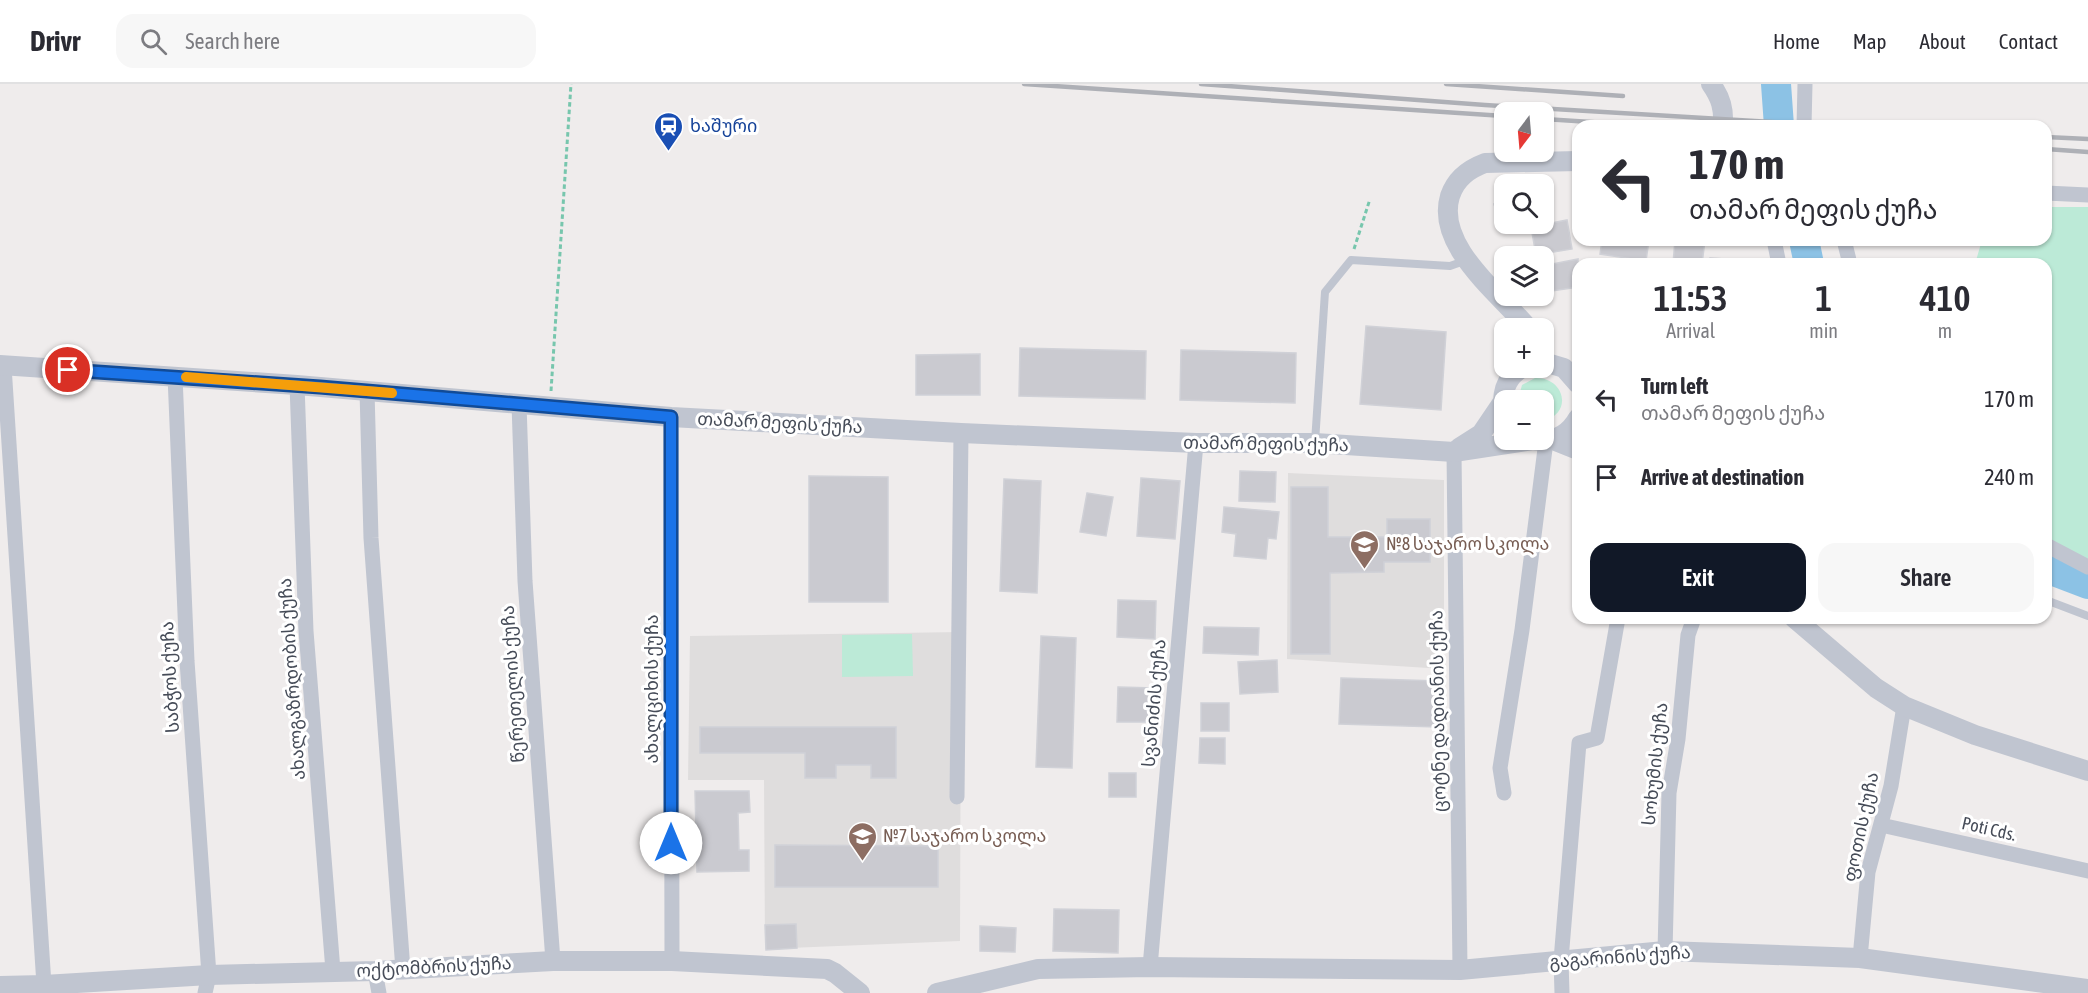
<!DOCTYPE html>
<html lang="en">
<head>
<meta charset="utf-8">
<style>
	:root { --surface:#fff; --page:#f7f7f7; --text:#2b2b33; --muted:#7c7c81; --line:#e1e1e2; --accent:#111827 }
	body { margin:0; font-family:"Asap Condensed","Noto Sans Georgian",sans-serif; background:var(--page); color:var(--text); height:100vh; display:flex; flex-direction:column; font-size:22px; white-space:nowrap }
	* { box-sizing:border-box; margin:0 }
	p { font-size:20px; color:var(--muted) }
	.icon { flex:none; width:33px; height:33px; fill:none; stroke:currentColor; stroke-width:2; stroke-linecap:round; stroke-linejoin:round }
	.map { position:relative; flex:1; overflow:hidden }
	.side { position:absolute; left:1572px; top:174px; width:480px; height:366px; display:flex; flex-direction:column; background:var(--surface); border-radius:18px; box-shadow:0 2px 4px #0004 }
	.side>* { flex:none }
	.guide { position:absolute; left:1572px; top:36px; width:480px; height:126px; border-radius:18px; box-shadow:0 2px 4px #0004; background:#fff; color:var(--text); overflow:hidden }
	.needle { width:39px; rotate:196deg }
	.tools { position:absolute; left:1494px; top:18px; display:grid; gap:12px }
	.tools a { display:grid; place-items:center; width:60px; height:60px; border-radius:12px; background:var(--surface); box-shadow:0 2px 4px #0004; font-size:30px }
	.pin { position:absolute; display:grid; place-items:center; width:51px; height:51px; color:#fff; margin:-26px; border:3px solid #fff; border-radius:50%; box-shadow:0 2px 6px #0007 }
	.me { position:absolute; width:66px; margin:-33px; rotate:0deg; stroke-linejoin:round; filter:drop-shadow(0 0 4px #0008) }
	.turn { display:flex; align-items:center; gap:21px; height:126px; padding:0 18px; font-size:27px }
	.turn .icon { width:78px; height:78px; stroke-width:2.5 }
	.turn b { display:block; font-size:42px; line-height:51px }
	.eta { display:flex; justify-content:space-evenly; align-items:center; height:102px; text-align:center }
	.eta b { font-size:36px; font-weight:600; line-height:42px }
	.cta { display:flex; gap:12px; margin-top:auto; padding:12px 18px }
	.cta a { flex:1; height:69px; border-radius:18px; background:var(--accent); color:#fff; font-size:24px; font-weight:600; line-height:69px; text-align:center }
	.cta a+a { background:var(--page); color:var(--text) }
	ul { padding:0; list-style:none }
	li { display:flex; align-items:center; gap:18px; height:78px; padding:0 18px }
	li div { flex:1 }
	li b { display:block; font-size:22px }
	li em { font-style:normal }
	header { display:flex; align-items:center; gap:36px; box-sizing:border-box; height:84px; padding:0 30px; background:var(--surface); border-bottom:2px solid var(--line) }
	header strong { font-size:28px }
	nav { display:flex; gap:33px; margin-inline-start:auto; font-size:21px }
	.search { width:420px; height:54px; background:var(--page); display:flex; align-items:center; gap:15px; box-sizing:border-box; padding:0 21px; border-radius:18px; color:var(--muted); font-size:22px }
	.map>svg:first-child { display:block }
	.education { fill:#dfdddd }
	.green { fill:#bcead7 }
	.lines { fill:none; stroke-linecap:round; stroke-linejoin:round }
	.river { stroke:#8cc2e5; stroke-width:30 }
	.building { fill:#cacad0; stroke:#d0d1d7; stroke-width:1.5 }
	.path { stroke:#77c6ad; stroke-width:3; stroke-dasharray:4.5 3; stroke-linecap:butt }
	.service { stroke:#c0c5d0; stroke-width:8 }
	.minor { stroke:#c0c5d0; stroke-width:15 }
	.tertiary { stroke:#c0c5d0; stroke-width:20 }
	.rail { stroke:#aeb0b6; stroke-width:4.5 }
	.route-casing { stroke:#114b97; stroke-width:15 }
	.route { stroke:#1a73e8; stroke-width:10 }
	.slow { stroke:#f59e0b; stroke-width:10 }
	.labels { text-anchor:middle; stroke-width:6; stroke-linejoin:round; paint-order:stroke }
	.transit-label { font-size:18px; fill:#164399; stroke:#fff; text-anchor:start }
	.street-label { font-size:18px; fill:#464c58; stroke:#fff }
	.education-label { font-size:18px; fill:#785e54; stroke:#fff; text-anchor:start }
</style>
</head>
<body>
<header>
<strong>Drivr</strong>
<div class="search"><svg class="icon" aria-label="search" viewBox="0 0 24 24"><circle cx="10" cy="10" r="6"/><path d="M15 15l6 6"/></svg>Search here</div>
<nav><a>Home</a><a>Map</a><a>About</a><a>Contact</a></nav>
</header>
<div class="map">
<svg width="2088" height="909" viewBox="0 0 2088 909">
	<rect width="100%" height="100%" fill="#efecec"/>
	<path class="education" d="M1288,389l156,7v189l-157,-10z
		M961,548l-1,309 -195,8 -1,-169h-76l2,-144z"/>
	<path class="green" d="M2046,123h42v353l-42,-19v-277h-71l7,-24h64z
		M1535,294c30,-1 38,35 9,43v-21h-26l4,-15z
		M912,550l1,42 -71,1v-42z"/>
	<g class="lines">
		<path class="river" d="M1776,0l3,42
			M1804,156l5,24
			M2046,484l42,16"/>
	</g>
	<path class="building" d="M1504,117v23h13l-16,4 -7,-24z
		M1567,136l5,29 -36,6 -5,-28z
		M1602,156h47l-3,21 -46,-7z
		M1675,156h30l-3,24h-29z
		M1710,174l31,2v4h-31z
		M1578,175v28l-26,4 -5,-26z
		M1366,242l80,6 -5,78 -81,-6z
		M1020,264l126,3 -1,48 -126,-3z
		M1181,266l115,3 -1,50 -115,-3z
		M980,270v41h-64v-40z
		M1240,387l36,1 -1,30 -36,-1z
		M809,392l79,1v125h-79z
		M1141,394l39,3 -5,58 -38,-3z
		M1004,395l37,2 -4,112 -37,-2z
		M1291,403h37v50h59v-18h43v43h-46v10l-54,1v81h-39z
		M1087,409l26,4 -7,39 -26,-4z
		M1224,423l55,5 -3,27 -8,-1 -2,21 -32,-3 2,-22 -14,-2z
		M1118,516l38,1 -1,38 -38,-2z
		M1204,543l55,1 -1,27 -55,-2z
		M1041,552l35,2 -4,130 -36,-1z
		M1277,576l1,32 -38,2 -2,-32z
		M1341,594l98,3 -1,46 -99,-3z
		M1118,603l37,1 -1,34h-37z
		M1201,619h28v28h-28z
		M700,643h196v51h-25v-13h-35v13h-31v-25h-105z
		M1200,654h25v26l-26,-1z
		M1109,689h27v24h-27z
		M695,707h54l1,21 -12,1 1,37h10v21l-52,1z
		M775,761l163,1v41h-163z
		M1054,825l65,1 -1,43 -65,-2z
		M796,840l1,24 -31,2 -1,-25z
		M980,842l36,2 -1,24 -35,-1z"/>
	<g class="lines">
		<path class="path" d="M1354,165l16,-50
			M551,307l20,-307"/>
		<path class="service" d="M1315,358l10,-150 26,-32 99,6 17,-6
			M2046,516l42,16"/>
		<path class="minor" d="M1804,42l1,-42
			M2046,109l42,2
			M1774,156l5,24
			M1844,156l6,24
			M4,282l40,619
			M175,292l12,285 22,314 -4,18
			M297,301l9,246 27,340
			M367,307l4,147 32,432
			M519,320l6,177 28,380
			M671,333l1,544
			M1454,368l6,518
			M2046,461l42,22
			M1504,709l-4,-25 22,-138 24,-189
			M957,713l4,-364
			M1881,741l207,46
			M1665,867l4,-158 9,-54 10,-104 6,-17
			M1860,874l8,-86 23,-86 13,-80
			M1150,883l46,-524
			M375,887l4,22
			M1562,909l-1,-33 18,-217 18,-5 21,-120"/>
		<path class="tertiary" d="M1711,0c10,14 13,25 12,42
			M1528,244c-28,-34 -93,-82 -78,-132 6,-18 19,-27 35,-33l93,-2
			M1544,278l20,6 14,16
			M0,281l297,20 374,32 290,16 235,10h119l139,9 79,-12
			M1504,330c-3,-18 0,-36 18,-46
			M1532,356c20,3 36,-4 46,-22
			M1553,356l25,10
			M1459,364l22,-14 21,-31
			M1794,534l82,70 28,18 71,29 113,36
			M0,902l44,-1 165,-10 166,-4 178,-10h119l155,8 8,4 25,20
			M937,909l101,-24 112,-2 310,3 205,-19 195,7 228,31"/>
		<path class="rail" d="M1024,0l480,32
			M1201,0l284,21 355,21
			M1446,0l177,12
			M1544,35l109,7
			M2046,53l42,2
			M2046,65l42,3"/>
	</g>
	<g class="lines">
		<defs>
			<path id="route" d="M68,286l252,17 351,30v426"/>
		</defs>
		<use href="#route" class="route-casing"/>
		<use href="#route" class="route"/>
		<path class="slow" d="M186,293l206,16"/>
	</g>
	<defs>
		<symbol id="station-pin" viewBox="-11 -11 22 30"><path d="M0 17L-7.5 6A9.5 9.5 0 1 1 7.5 6Z" fill="#1a4fb4" stroke="#fff"/><path d="M-3-6H3Q5-6 5-4V2Q5 4 3 4L4.5 6H3L1.5 4h-3L-3 6H-4.5L-3 4Q-5 4-5 2V-4Q-5-6-3-6ZM-3.5-4v3h7v-3ZM-3.5 1v1.5H-2V1ZM2 1v1.5H3.5V1Z" fill="#fff"/></symbol>
		<symbol id="school-pin" viewBox="-11 -11 22 30"><path d="M0 17L-7.5 6A9.5 9.5 0 1 1 7.5 6Z" fill="#8d6e63" stroke="#fff"/><path d="M0-5L7-2L0 1L-7-2ZM-4 1L0 2.5L4 1V4Q0 6-4 4Z" fill="#fff"/></symbol>
	</defs>
	<g fill-rule="evenodd">
		<use href="#station-pin" x="652" y="26" width="33" height="45"/>
		<use href="#school-pin" x="1348" y="444" width="33" height="45"/>
		<use href="#school-pin" x="846" y="736" width="33" height="45"/>
	</g>
	<g class="labels">
		<g class="transit-label">
			<text x="690" y="48">ხაშური</text>
		</g>
		<g class="street-label">
			<text transform="translate(780 339) rotate(3)" y="6">თამარ მეფის ქუჩა</text>
			<text transform="translate(1266 360) rotate(1)" y="6">თამარ მეფის ქუჩა</text>
			<text transform="translate(170 593) rotate(-93)" y="6">საბჭოს ქუჩა</text>
			<text transform="translate(292 595) rotate(-94)" y="6">ახალგაზრდობის ქუჩა</text>
			<text transform="translate(513 600) rotate(-94)" y="6">წერეთელის ქუჩა</text>
			<text transform="translate(652 605) rotate(-90)" y="6">ახალციხის ქუჩა</text>
			<text transform="translate(1154 619) rotate(-85)" y="6">სვანიძის ქუჩა</text>
			<text transform="translate(1438 627) rotate(-91)" y="6">ცოტნე დადიანის ქუჩა</text>
			<text transform="translate(1655 680) rotate(-84)" y="6">სოხუმის ქუჩა</text>
			<text transform="translate(1861 743) rotate(-78)" y="6">ფოთის ქუჩა</text>
			<text transform="translate(1989 745) rotate(13)" y="6">Poti Cds.</text>
			<text transform="translate(1620 873) rotate(-4)" y="6">გაგარინის ქუჩა</text>
			<text transform="translate(434 883) rotate(-3)" y="6">ოქტომბრის ქუჩა</text>
		</g>
		<g class="education-label">
			<text x="1386" y="466">№8 საჯარო სკოლა</text>
			<text x="883" y="758">№7 საჯარო სკოლა</text>
		</g>
	</g>
</svg>
<div class="tools">
<a><svg class="needle" viewBox="-14 -14 28 28"><path d="M0-13l5 13h-10z" fill="#e53935"/><path d="M0 13l5-13h-10z" fill="#7c7c81"/></svg></a>
<a><svg class="icon" aria-label="search" viewBox="0 0 24 24"><circle cx="10" cy="10" r="6"/><path d="M15 15l6 6"/></svg></a>
<a><svg class="icon" aria-label="layers" viewBox="0 0 24 24"><path d="M12 4l9 5-9 5-9-5zM3 14l9 5 9-5"/></svg></a>
<a>+</a>
<a>−</a>
</div>
<div class="pin" style="left:68px;top:286px;background:#d93025"><svg class="icon" aria-label="arrive" viewBox="0 0 24 24"><path d="M6 21V4h12l-3 4 3 4H6"/></svg></div>
<svg class="me" style="left:671px;top:759px" viewBox="-20 -20 40 40"><circle r="19" fill="#fff"/><path d="M0-13L10 11 0 6-10 11z" fill="#1a73e8"/></svg>
<div class="guide">
<div class="turn"><svg class="icon" aria-label="left" viewBox="0 0 24 24"><path d="M17 20v-9H6M10 6l-5 5 5 5"/></svg><div><b>170 m</b>თამარ მეფის ქუჩა</div></div>
</div>
<section class="side">
<div class="eta">
<div><b>11:53</b><p>Arrival</p></div>
<div><b>1</b><p>min</p></div>
<div><b>410</b><p>m</p></div>
</div>
<ul>
<li><svg class="icon" aria-label="left" viewBox="0 0 24 24"><path d="M17 20v-9H6M10 6l-5 5 5 5"/></svg><div><b>Turn left</b><p>თამარ მეფის ქუჩა</p></div><em>170 m</em></li>
<li><svg class="icon" aria-label="arrive" viewBox="0 0 24 24"><path d="M6 21V4h12l-3 4 3 4H6"/></svg><div><b>Arrive at destination</b></div><em>240 m</em></li>
</ul>
<div class="cta"><a>Exit</a><a>Share</a></div>
</section>
</div>
</body>
</html>
